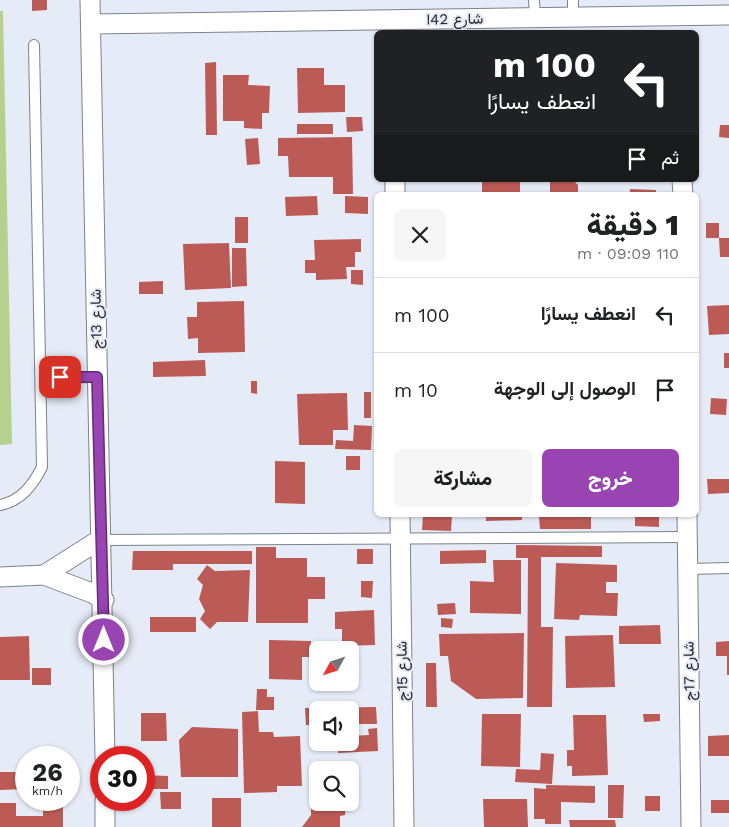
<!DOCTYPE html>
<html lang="ar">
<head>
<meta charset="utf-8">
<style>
	:root { --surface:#fff; --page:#f6f6f6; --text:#202124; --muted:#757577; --line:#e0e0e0; --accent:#9844b2 }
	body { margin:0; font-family:"Work Sans",Vazirmatn,sans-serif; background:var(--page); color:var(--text); direction:rtl; height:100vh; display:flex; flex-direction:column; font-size:19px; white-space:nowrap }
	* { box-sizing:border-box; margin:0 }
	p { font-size:16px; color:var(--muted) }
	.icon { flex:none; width:28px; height:28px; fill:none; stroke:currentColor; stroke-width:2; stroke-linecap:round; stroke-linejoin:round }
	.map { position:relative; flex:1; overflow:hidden; direction:ltr }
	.side { position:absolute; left:374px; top:192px; width:325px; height:325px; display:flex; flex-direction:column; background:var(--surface); border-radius:8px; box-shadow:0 1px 4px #0004; direction:rtl }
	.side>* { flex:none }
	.guide { position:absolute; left:374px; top:30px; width:325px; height:152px; border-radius:8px; box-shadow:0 1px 4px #0004; direction:rtl; background:#202124; color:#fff; overflow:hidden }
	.needle { width:32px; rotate:230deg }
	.fabs { position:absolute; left:309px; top:641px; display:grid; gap:10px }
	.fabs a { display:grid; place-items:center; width:50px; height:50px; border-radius:8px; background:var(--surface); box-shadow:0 1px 4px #0004; font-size:25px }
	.speed { position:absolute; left:15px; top:746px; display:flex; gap:10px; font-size:25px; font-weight:700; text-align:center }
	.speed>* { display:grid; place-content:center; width:65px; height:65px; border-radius:50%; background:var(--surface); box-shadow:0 1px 4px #0004; line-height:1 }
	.speed small { font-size:12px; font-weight:400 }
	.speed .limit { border:8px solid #d22; background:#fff; color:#111 }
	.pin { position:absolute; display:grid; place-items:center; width:42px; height:42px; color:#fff; margin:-21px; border-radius:10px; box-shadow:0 2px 8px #0006 }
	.me { position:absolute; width:55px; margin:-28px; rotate:0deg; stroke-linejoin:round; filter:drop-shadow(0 0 4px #0008) }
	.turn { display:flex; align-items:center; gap:18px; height:105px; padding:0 20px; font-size:22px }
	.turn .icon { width:65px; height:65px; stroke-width:2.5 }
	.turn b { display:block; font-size:35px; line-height:42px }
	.then { display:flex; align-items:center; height:48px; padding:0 20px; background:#0003; gap:10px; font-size:19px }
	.round { display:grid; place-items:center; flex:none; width:52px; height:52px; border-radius:8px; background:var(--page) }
	.headline { display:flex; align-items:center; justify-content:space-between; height:85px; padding:0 20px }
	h1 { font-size:30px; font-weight:800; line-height:38px }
	.cta { display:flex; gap:10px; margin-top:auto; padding:10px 20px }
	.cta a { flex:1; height:58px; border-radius:8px; background:var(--accent); color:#fff; font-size:20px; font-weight:800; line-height:58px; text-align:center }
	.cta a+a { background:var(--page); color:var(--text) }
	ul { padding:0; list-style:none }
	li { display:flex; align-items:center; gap:15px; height:75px; padding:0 20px; border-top:1px solid var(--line) }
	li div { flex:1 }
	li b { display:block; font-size:19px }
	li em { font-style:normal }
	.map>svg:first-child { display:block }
	.green { fill:#b6d08e }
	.building { fill:#bc5b56 }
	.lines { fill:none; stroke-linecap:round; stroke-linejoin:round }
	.lane-casing { stroke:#7c828b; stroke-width:12 }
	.street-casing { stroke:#7c828b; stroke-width:21 }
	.lane { stroke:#fff; stroke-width:10 }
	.street { stroke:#fff; stroke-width:19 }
	.route-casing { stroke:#632c74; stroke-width:12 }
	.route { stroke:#9844b2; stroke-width:9 }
	.labels { text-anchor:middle; stroke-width:4; stroke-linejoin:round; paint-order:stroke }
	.street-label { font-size:15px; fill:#232529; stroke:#e6ecf7 }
</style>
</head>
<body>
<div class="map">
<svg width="729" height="827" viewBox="0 0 729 827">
	<rect width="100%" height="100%" fill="#e6ecf7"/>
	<path class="green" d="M0,11h3l9,433 -12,1z"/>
	<path class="building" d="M32,0h15v10l-15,1z
		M216,62l1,73h-11l-1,-72z
		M297,68h27v17h21v27l-47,1z
		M223,75h26l-1,10 22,1 -1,27h-7v16l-18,-1v-7h-21z
		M346,117h16l1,14 -16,1z
		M297,124h36v10h-36z
		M720,125h9v13l-10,-1z
		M352,137l1,57h-20v-17h-44l-1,-21h-10v-18z
		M258,138l2,26 -13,1 -2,-26z
		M482,180h38v15h-38z
		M550,180h23l5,5v10h-28z
		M630,189l26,1v5h-26z
		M317,196l1,19 -32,1 -1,-19z
		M345,196l23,1v17l-23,-1z
		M235,217h13v26h-13z
		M706,223h13v15h-13z
		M719,238h10v19h-9z
		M361,239v13h-6v15h-9l1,12 -31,1v-7h-11v-13h10l-1,-20z
		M229,243l2,45 -46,2 -2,-46z
		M232,248h14l1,38 -15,1z
		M351,270h12v15l-12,-1z
		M163,281v13h-24v-12z
		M244,301l1,51 -47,1v-15l-10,1 -1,-22h10v-15z
		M729,305v29l-20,1 -2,-29z
		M724,353h5v15h-5z
		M205,360l1,16 -53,1v-15z
		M251,381h6v13l-6,-1z
		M364,392h7v26h-7z
		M347,393l1,37h-15v15h-34l-2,-51z
		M711,398l16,1 -1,16 -16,-1z
		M354,425l18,1 -1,24 -36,-1 1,-9 17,1z
		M346,456h14v14h-14z
		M275,461l30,1v42l-30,-1z
		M707,479h22v14l-21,1z
		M423,515h29l-1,16 -29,-1z
		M486,515h36v5l-36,1z
		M635,515h24v12l-24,-1z
		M591,516v13h-51l-1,-12z
		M516,545l86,1v11h-61v70h12l-1,80h-25l1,-149h-12z
		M256,547h20v11h31v19h18v22h-17v24h-52z
		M357,549h16v15h-16z
		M486,550v13l-46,1v-13z
		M133,551h119v13h-79v6h-41z
		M493,560h28v54l-51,-1v-32l24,1z
		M556,563l61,2v17h-11v11h12l-1,23 -37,-1 -1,5 -25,-1z
		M207,565l8,6 35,-1 -2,52h-31l-7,7 -10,-10 5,-8 -6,-12 4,-14 -6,-6z
		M361,581h12l-1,17 -11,-1z
		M455,603l1,11 -18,1 -1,-11z
		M374,610l1,35 -33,1v-17h-7v-17z
		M150,617h46v15h-46z
		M441,618l12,1 -1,9 -11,-1z
		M660,625l1,19h-42v-18z
		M524,633l-1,65 -47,1 -25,-18 -3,-25h-8l-1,-22z
		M613,635l2,52 -49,1 -1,-52z
		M29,636l1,44h-30v-43z
		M269,640l42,1v16h-9v23l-33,-1z
		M729,641v34h-2v-19h-11v-14z
		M426,663h10l1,44h-11z
		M32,668h19v17h-19z
		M257,689h10v8h7v13h-18z
		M376,707l1,17h-27v-14h-32v15h-12l-1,-17z
		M258,711l1,21h14l1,5 26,-1 2,50h-25v6l-33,1 -2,-81z
		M141,713h25l1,28h-26z
		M482,714h39l-1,53 -39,-1z
		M643,714h17v7l-16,1z
		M573,715h33l2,60 -36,1v-10h-5v-16h7z
		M192,727l46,2v48h-57l-2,-37z
		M377,728l1,23 -40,2v-11h12v-6l19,-1 -1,-6z
		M729,735v21h-21v-20z
		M541,753l13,1 -2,30 -37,-2 1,-13 24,1z
		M0,772h26v17l-26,1z
		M144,775l24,1v13h-24z
		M546,785l49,1v17l-34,-1v22h-16v-5h-11v-31l12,1z
		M608,785h16l-1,33h-15z
		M160,792h21v17h-20z
		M645,796h15v15h-15z
		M212,798h29v29h-29z
		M311,798h7v4h28l-1,13 -5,1v11h-38l9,-12z
		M483,799h44l1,28h-44z
		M711,800h18v13h-18z
		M0,803h16v13h27v-13h20v24h-63z
		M569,820h46l1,7h-46z"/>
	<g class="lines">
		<defs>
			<path id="lane" d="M534,0l1,17
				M573,0v17
				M41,378l56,-1
				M0,505c21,-4 33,-20 42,-38l-8,-422
				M99,540l588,-3
				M688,569l41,-1"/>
			<path id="street" d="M90,0l15,758
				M91,24l638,-9
				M395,180v15
				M682,180l1,15
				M400,515l4,312
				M687,515l4,312
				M44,575l55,-35
				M0,577l44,-2 48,18 12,7
				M105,800v27"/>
		</defs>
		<use href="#lane" class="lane-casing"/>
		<use href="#street" class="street-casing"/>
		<use href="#lane" class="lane"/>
		<use href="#street" class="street"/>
	</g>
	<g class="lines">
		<defs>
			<path id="route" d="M60,377h37l7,263"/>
		</defs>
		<use href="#route" class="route-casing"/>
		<use href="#route" class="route"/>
	</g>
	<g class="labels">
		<g class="street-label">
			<text transform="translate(455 19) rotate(-1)" y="5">شارع 42ا</text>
			<text transform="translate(96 319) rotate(-91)" y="5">شارع 13ج</text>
			<text transform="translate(402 671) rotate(-91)" y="5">شارع 15ج</text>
			<text transform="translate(689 671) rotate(-91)" y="5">شارع 17ج</text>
		</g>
	</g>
</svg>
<div class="fabs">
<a><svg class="needle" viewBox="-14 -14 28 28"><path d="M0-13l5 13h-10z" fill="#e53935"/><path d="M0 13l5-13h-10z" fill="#757577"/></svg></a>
<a><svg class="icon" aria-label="sound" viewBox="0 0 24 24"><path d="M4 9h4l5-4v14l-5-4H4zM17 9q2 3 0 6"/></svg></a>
<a><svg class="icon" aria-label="search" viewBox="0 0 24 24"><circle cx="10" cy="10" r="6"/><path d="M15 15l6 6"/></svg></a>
</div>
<div class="speed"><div>26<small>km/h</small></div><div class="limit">30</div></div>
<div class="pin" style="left:60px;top:377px;background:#d93025"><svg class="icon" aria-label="arrive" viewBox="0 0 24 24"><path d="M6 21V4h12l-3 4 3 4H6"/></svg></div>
<svg class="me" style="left:104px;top:640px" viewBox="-20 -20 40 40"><circle r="17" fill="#9844b2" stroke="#fff" stroke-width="3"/><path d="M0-11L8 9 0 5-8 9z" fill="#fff"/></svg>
<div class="guide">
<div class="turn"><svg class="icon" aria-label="left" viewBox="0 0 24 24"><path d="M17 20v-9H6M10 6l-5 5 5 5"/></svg><div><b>100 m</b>انعطف يسارًا</div></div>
<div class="then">ثم<svg class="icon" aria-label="arrive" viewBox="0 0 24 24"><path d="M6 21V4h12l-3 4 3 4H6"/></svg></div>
</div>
<section class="side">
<div class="headline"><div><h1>1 دقيقة</h1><p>110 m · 09:09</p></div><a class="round"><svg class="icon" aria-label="close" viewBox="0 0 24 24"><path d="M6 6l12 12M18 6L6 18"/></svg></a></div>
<ul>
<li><svg class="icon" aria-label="left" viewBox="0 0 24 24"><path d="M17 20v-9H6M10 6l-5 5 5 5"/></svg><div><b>انعطف يسارًا</b></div><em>100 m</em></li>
<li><svg class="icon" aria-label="arrive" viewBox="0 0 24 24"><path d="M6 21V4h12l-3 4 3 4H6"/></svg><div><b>الوصول إلى الوجهة</b></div><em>10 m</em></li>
</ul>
<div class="cta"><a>خروج</a><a>مشاركة</a></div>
</section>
</div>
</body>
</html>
